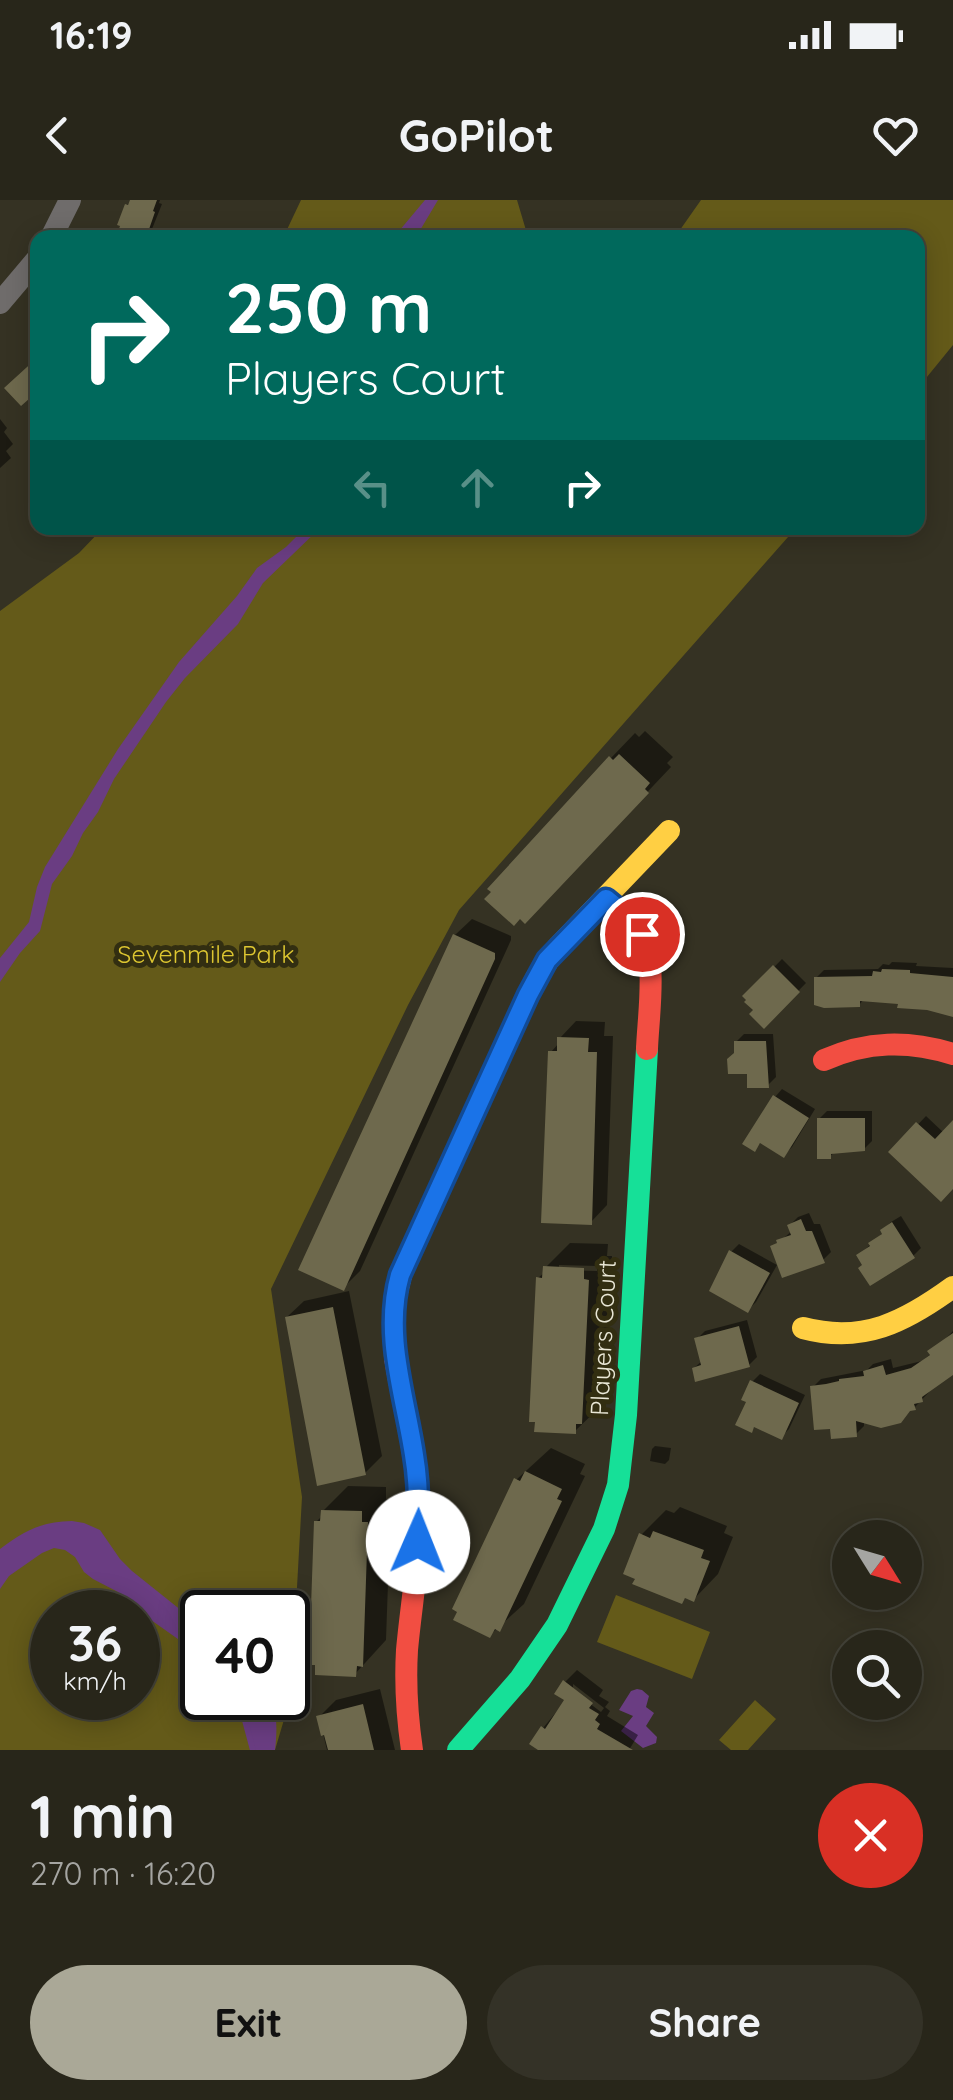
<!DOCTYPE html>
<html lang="en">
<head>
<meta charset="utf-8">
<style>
	:root { --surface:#28261a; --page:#343227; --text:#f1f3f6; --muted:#a5a5a2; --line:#444339; --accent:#aaa897 }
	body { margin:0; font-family:Quicksand,sans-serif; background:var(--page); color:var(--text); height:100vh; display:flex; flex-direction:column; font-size:38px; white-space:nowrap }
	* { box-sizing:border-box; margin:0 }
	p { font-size:32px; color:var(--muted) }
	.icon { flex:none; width:55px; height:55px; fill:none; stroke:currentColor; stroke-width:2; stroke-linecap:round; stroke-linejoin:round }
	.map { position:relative; height:1550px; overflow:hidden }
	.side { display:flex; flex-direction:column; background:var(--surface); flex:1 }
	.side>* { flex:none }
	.top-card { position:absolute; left:30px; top:30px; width:895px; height:305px; border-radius:20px; box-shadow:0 5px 25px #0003,0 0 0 2px var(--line); background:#00695c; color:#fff; overflow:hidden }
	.needle { width:65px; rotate:127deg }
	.buttons { position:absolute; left:832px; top:1320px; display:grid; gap:20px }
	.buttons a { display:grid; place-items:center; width:90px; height:90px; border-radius:50%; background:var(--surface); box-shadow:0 5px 25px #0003,0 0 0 2px var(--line); font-size:50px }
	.speed { position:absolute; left:30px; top:1390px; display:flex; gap:20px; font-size:50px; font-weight:700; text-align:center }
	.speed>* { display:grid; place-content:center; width:130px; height:130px; border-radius:50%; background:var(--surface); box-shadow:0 5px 25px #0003,0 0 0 2px var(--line); line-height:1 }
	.speed small { font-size:25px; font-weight:400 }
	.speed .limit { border:5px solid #111; border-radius:15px; background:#fff; color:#111 }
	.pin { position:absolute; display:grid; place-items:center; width:85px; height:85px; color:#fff; margin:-42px; border:5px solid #fff; border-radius:50%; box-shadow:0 2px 10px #0007 }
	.me { position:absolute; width:110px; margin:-55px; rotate:1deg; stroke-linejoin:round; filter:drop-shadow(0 0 8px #0008) }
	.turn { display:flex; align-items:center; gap:35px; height:210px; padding:0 30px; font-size:45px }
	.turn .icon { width:130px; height:130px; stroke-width:2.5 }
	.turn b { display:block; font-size:70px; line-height:85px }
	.lanes { display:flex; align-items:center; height:95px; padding:0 30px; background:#0003; justify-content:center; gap:50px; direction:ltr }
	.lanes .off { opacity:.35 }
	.round { display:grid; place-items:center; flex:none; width:105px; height:105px; border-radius:52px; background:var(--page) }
	.head { display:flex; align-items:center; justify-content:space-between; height:170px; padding:0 30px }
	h1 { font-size:60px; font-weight:700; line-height:75px }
	.button { display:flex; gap:20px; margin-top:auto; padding:20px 30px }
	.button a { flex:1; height:115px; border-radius:60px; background:var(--accent); color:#111; font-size:40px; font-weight:700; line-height:115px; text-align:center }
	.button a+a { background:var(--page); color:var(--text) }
	.status { display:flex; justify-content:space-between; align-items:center; height:70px; padding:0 50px; background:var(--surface); direction:ltr }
	.status svg { height:28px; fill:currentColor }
	header { display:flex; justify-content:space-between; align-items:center; height:130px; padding:0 30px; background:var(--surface); font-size:45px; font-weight:700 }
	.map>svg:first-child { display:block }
	.green { fill:#645a19; fill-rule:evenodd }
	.water { fill:#6a3d82 }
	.shadow { fill:#0007; fill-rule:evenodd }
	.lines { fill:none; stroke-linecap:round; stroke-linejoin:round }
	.stream { stroke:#6a3d82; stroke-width:6 }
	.building { fill:#6e694d }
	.street { stroke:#6f6c6b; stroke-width:22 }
	.fast { stroke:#16e098; stroke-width:22 }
	.slow { stroke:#ffcf43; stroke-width:22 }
	.jam { stroke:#f24e42; stroke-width:22 }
	.route-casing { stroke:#114b97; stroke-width:25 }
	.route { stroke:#1a73e8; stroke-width:18 }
	.labels { text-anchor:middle; stroke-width:10; stroke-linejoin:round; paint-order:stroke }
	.park-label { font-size:25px; fill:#ddc631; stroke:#322e11 }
	.street-label { font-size:25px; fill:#e9e7d6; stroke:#322e11 }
</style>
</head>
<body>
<div class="status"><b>16:19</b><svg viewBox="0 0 49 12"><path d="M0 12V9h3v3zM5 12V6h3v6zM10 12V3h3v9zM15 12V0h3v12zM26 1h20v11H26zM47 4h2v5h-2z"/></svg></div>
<header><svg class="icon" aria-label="back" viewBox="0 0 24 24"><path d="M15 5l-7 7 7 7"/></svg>GoPilot<svg class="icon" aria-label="heart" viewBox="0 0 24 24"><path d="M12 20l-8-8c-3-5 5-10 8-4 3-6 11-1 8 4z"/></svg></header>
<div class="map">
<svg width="953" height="1550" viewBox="0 0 953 1550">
	<rect width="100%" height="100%" fill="#353223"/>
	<path class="green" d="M301,0h216l11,37 -245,1z
		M701,0h252v145l-35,43v-150l-243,-1z
		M103,328h693l-337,382 -51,95 -137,284 31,208 -11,199 -16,54h-275v-1139l79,-58zM52,1412h86v86h-86zM202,1412h86v86h-86z
		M616,1395l94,37 -18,47 -95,-37z
		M755,1500l21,19 -28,31h-17l-12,-10z"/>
	<path class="water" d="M425,0h13l-22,37h-22z
		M305,328h15l-57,55 -25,41 -53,54 -19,24 -52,77 -16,33 -15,21 -11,23 -20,28 -12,47 -20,22 -20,29v-24l29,-36 8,-35 8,-20 73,-118 61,-87 58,-66 20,-28 29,-21z
		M72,1321l12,2 16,7 20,29 12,12 70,56v29l-51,-36 -33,-28 -25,-13 -9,-7 -9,-15 -10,-7 -11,-2 -12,5 -33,23 -9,13v-40c26,-19 40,-27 72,-28z
		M637,1489l5,1 7,6 -3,11 8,6 -8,13 11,11 -1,6 -13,5 -22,-17 12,-15 -14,-6 12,-19z
		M236,1498h34c8,15 7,35 5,52h-22l-5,-24z"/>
	<path class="shadow" d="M133,0h27l-1,3 3,1 -10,25 -5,5 -20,-29z
		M0,219l7,9 -3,4 9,12 -7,7 5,7 -11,10z
		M645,531l28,26 -6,6 4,4 -122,129 -54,-4 -4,-4 120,-130 24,-25 4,4z
		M472,719l39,17v4l-151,331 -17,17 112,-353z
		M782,759l24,24 -42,43 -18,-30z
		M892,762l25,1 -1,3 37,2v45l-53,-12 -36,-2 -5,6 -43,-27 8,-8 54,-1 5,-5 6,1z
		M576,821l29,1 -1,14h9l-6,169 -16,17 -40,-170 8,-9 1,-5z
		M744,834h29l3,43 -8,8 -18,-14 -14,-17v-12z
		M782,889l33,20 -23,38 -8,8 -22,-14 -7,8 20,-52z
		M827,911h45v30l-8,8 -29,3 -5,4 -11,-37z
		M926,916l18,17 9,-9v62l-61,-34z
		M809,1013l5,11h6l11,28 -8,8 -50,-13 19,-16 -2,-6 8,-8z
		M901,1016l20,32 -8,8 -48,8 -6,-9 25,-23 -1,-2 8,-8z
		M570,1043l38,1 -1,12h5l-6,141 -6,6v4l-25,24 -37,-11v-142l7,-6v-4zM559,1065l38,1v5l-38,-1z
		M739,1044l38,21 -21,37 -8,8 -17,-58z
		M349,1091l33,165 -17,17 -78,-156 17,-16z
		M747,1120l10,37 -8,8 -55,3 9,-8 -6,-21 8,-8z
		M953,1131v42l-24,16 1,2 -15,16 -51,13v6l-8,8 -43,-47 8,-8 46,-9 6,-6 18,-5 2,9 29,-7 10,-8z
		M760,1174l45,21 -16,34 -8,8 -25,-12 -5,5 -2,-29 3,-19z
		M655,1246l16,2 -2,12 -4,4 -15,-3 2,-12z
		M551,1248l34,16 -5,10 5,2 -61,128 -34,31 26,-155z
		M348,1286l38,1v12h5l-5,141 -31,34 -39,-152 7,-7v-4z
		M680,1307l47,19 -3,7 9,4 -15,37 -24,25 -7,-3 -5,5 -41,-66 25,-25 8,3z
		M577,1470l26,20 -4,6 10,6 -4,5 5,4 -3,5 31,19 -9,15h-87l1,-22 24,-29 -2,-17zM573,1484l31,24 -3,4 -28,-21z
		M380,1489l15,61h-68l-8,-33 17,-17z"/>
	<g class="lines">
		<path class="stream" d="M239,1498l14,52"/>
	</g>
	<path class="building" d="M130,0h27l-4,11 2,1 -9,26h-30l4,-12 -3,-1 8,-21 3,1z
		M38,157v34l-17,15 -17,-18z
		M619,554l31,29 -5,6 4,4 -124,131 -5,-5 -6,7 -30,-27 7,-7 -4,-3 122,-133 4,4z
		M453,734l42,19v6l-151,332 -46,-21z
		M773,765l27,27 -36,37 -15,-15 4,-4 -9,-8 2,-2 -4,-4z
		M882,769l28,1v3l43,4v40l-26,-7 -30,-2 1,-4 -38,-3v6l-36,1 -10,-3v-28l58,-1 1,-5 8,1z
		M557,837l32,1 -1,14h9l-5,173 -51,-2 7,-172h9z
		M734,841h32l3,47h-22v-14h-19l-1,-15 7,-6z
		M773,895l36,23 -25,40 -24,-15 -5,9 -13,-8z
		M817,918h48v33l-34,3v5h-14z
		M953,920v69l-12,13 -53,-50 28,-30 19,17z
		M801,1019l5,12h6l13,32 -43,15 -12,-32 7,-3 -1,-3 15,-5 -4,-10z
		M892,1022l23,36 -45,28 -12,-18 4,-3 -6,-10 14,-9 -2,-3 14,-9 -2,-4z
		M729,1050l41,23 -22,40 -39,-22z
		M543,1066l41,2v11l5,1 -7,144h-6v10l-42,-2 1,-10h-6l7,-145 6,1z
		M333,1107l33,168 -49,11 -32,-169z
		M739,1126l11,41 -55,15 -3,-14 9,-3 -7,-27z
		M953,1133v42l-31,22 1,5 -9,2 2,6 -6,1 -9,12 -20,5 -25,-7 1,16 -26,2 -1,-10 -16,1 -4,-44 16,-2 13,-3v-2l25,-3 -1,-5 20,-6 3,10 25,-7 19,-13 -3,-4z
		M750,1180l49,23 -17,37 -28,-13 -2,6 -17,-8 11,-23 -5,-2z
		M525,1271l37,18 -5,10 5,2 -62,131 -5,-3 -5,9 -37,-18 4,-8 -5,-3 62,-131 6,3z
		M321,1310l41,1v11h6l-5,145 -6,-1 -1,11 -41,-2v-10h-6l5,-144h6z
		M653,1331l51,19 -3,8 9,3 -16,41 -9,-4 -3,6 -50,-20 3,-5 -12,-5 16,-41 11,5z
		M563,1480l30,23 -4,5 10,6 -4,6 5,4 -3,5 36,21h-95l-9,-6 12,-18 4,3 19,-29 -10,-6z
		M363,1504l11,46h-46l-4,-15 -3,1 -5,-20z"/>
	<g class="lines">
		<path class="street" d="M51,38l19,-38
			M0,103l38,-45"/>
		<path class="fast" d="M458,1550l62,-71 37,-54 47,-96 14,-44 8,-70 21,-366"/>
		<path class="slow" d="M803,1128c60,16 102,-6 150,-41
			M395,1158l-1,-54 9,-37 133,-289 21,-30 112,-117"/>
		<path class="jam" d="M605,699c13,10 26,19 35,32 18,27 8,86 7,118
			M824,860c43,-19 84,-20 129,-6
			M395,1158c9,54 24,106 24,161 0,43 -8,87 -12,131 -2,34 0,66 5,100"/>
	</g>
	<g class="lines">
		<defs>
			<path id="route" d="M418,1342c1,-30 1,-58 -4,-87 -9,-60 -31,-120 -14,-180l128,-280 19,-35 59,-61 23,19 13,16"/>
		</defs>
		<use href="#route" class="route-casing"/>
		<use href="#route" class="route"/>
	</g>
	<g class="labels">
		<g class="park-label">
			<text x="206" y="763">Sevenmile Park</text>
		</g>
		<g class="street-label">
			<text transform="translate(603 1138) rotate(-87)" y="9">Players Court</text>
		</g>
	</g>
</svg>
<div class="buttons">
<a><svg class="needle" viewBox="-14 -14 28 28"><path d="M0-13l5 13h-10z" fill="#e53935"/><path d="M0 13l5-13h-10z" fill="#a5a5a2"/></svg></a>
<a><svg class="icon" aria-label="search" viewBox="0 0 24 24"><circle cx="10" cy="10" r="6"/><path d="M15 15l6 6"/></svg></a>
</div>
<div class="speed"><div>36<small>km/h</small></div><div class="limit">40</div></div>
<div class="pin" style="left:642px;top:734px;background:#d93025"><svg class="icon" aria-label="arrive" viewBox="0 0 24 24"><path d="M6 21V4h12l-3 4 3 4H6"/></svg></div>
<svg class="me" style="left:418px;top:1342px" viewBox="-20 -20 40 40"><circle r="19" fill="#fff"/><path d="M0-13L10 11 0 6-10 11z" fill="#1a73e8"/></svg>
<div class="top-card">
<div class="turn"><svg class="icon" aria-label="right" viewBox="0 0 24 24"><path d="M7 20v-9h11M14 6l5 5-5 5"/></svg><div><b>250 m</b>Players Court</div></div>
<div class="lanes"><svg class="icon off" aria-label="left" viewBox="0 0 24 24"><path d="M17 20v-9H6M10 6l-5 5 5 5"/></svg><svg class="icon off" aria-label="ahead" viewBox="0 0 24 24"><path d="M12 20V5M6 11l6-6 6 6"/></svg><svg class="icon" aria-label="right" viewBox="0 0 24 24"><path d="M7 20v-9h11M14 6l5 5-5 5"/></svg></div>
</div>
</div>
<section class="side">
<div class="head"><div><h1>1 min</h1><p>270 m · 16:20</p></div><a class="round" style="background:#d93025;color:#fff"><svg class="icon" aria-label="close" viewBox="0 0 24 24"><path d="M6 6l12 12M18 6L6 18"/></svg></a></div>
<div class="button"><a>Exit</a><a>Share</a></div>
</section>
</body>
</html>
